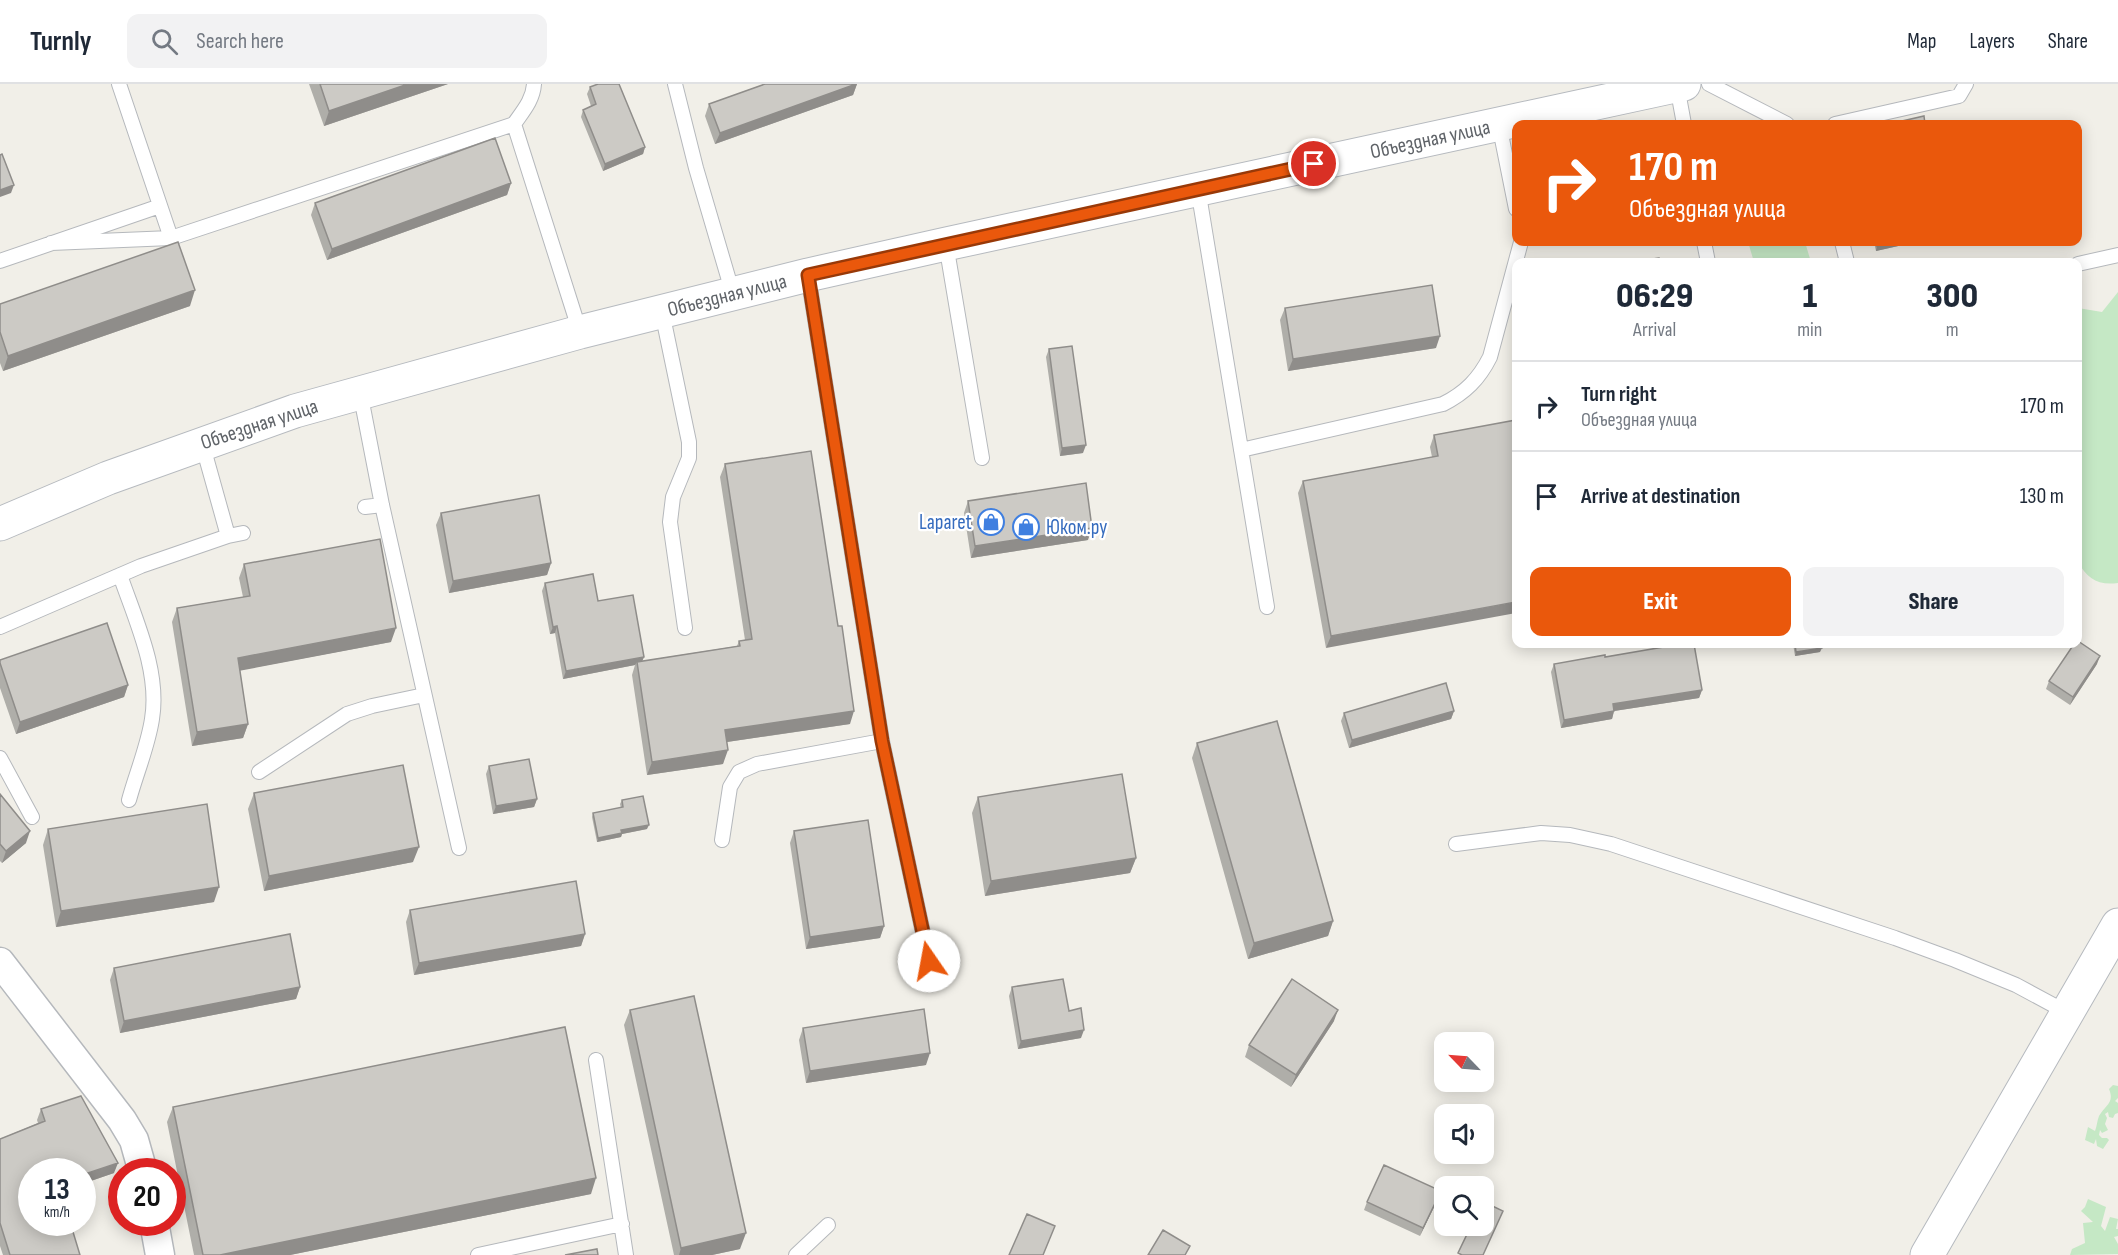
<!DOCTYPE html>
<html lang="en">
<head>
<meta charset="utf-8">
<style>
	:root { --surface:#fff; --page:#f2f2f3; --text:#1f2937; --muted:#747a83; --line:#e0e1e3; --accent:#ea580c }
	body { margin:0; font-family:"Sofia Sans Condensed",sans-serif; background:var(--page); color:var(--text); height:100vh; display:flex; flex-direction:column; font-size:22px; white-space:nowrap }
	* { box-sizing:border-box; margin:0 }
	p { font-size:20px; color:var(--muted) }
	.icon { flex:none; width:33px; height:33px; fill:none; stroke:currentColor; stroke-width:2; stroke-linecap:round; stroke-linejoin:round }
	.map { position:relative; flex:1; overflow:hidden }
	.panel { position:absolute; left:1512px; top:174px; width:570px; height:390px; display:flex; flex-direction:column; background:var(--surface); border-radius:12px; box-shadow:0 3px 15px #0003 }
	.panel>* { flex:none }
	.top-card { position:absolute; left:1512px; top:36px; width:570px; height:126px; border-radius:12px; box-shadow:0 3px 15px #0003; background:#ea580c; color:#fff; overflow:hidden }
	.needle { width:39px; rotate:295deg }
	.tools { position:absolute; left:1434px; top:948px; display:grid; gap:12px }
	.tools a { display:grid; place-items:center; width:60px; height:60px; border-radius:12px; background:var(--surface); box-shadow:0 3px 15px #0003; font-size:30px }
	.speed { position:absolute; left:18px; top:1074px; display:flex; gap:12px; font-size:30px; font-weight:700; text-align:center }
	.speed>* { display:grid; place-content:center; width:78px; height:78px; border-radius:50%; background:var(--surface); box-shadow:0 3px 15px #0003; line-height:1 }
	.speed small { font-size:15px; font-weight:400 }
	.speed .limit { border:9px solid #d22; background:#fff; color:#111 }
	.pin { position:absolute; display:grid; place-items:center; width:51px; height:51px; color:#fff; margin:-26px; border:3px solid #fff; border-radius:50%; box-shadow:0 2px 6px #0007 }
	.me { position:absolute; width:66px; margin:-33px; rotate:348deg; stroke-linejoin:round; filter:drop-shadow(0 0 4px #0008) }
	.turn { display:flex; align-items:center; gap:21px; height:126px; padding:0 18px; font-size:27px }
	.turn .icon { width:78px; height:78px; stroke-width:2.5 }
	.turn b { display:block; font-size:42px; line-height:51px }
	.eta { display:flex; justify-content:space-evenly; align-items:center; height:102px; text-align:center }
	.eta b { font-size:36px; font-weight:800; line-height:42px }
	.cta { display:flex; gap:12px; margin-top:auto; padding:12px 18px }
	.cta a { flex:1; height:69px; border-radius:12px; background:var(--accent); color:#fff; font-size:24px; font-weight:800; line-height:69px; text-align:center }
	.cta a+a { background:var(--page); color:var(--text) }
	ul { padding:0; list-style:none }
	li { display:flex; align-items:center; gap:18px; height:90px; padding:0 18px; border-top:2px solid var(--line) }
	li div { flex:1 }
	li b { display:block; font-size:22px }
	li em { font-style:normal }
	header { display:flex; align-items:center; gap:36px; box-sizing:border-box; height:84px; padding:0 30px; background:var(--surface); border-bottom:2px solid var(--line) }
	header strong { font-size:28px }
	nav { display:flex; gap:33px; margin-inline-start:auto; font-size:21px }
	.search { width:420px; height:54px; background:var(--page); display:flex; align-items:center; gap:15px; box-sizing:border-box; padding:0 21px; border-radius:12px; color:var(--muted); font-size:22px }
	.map>svg:first-child { display:block }
	.green { fill:#c5e8c5 }
	.lines { fill:none; stroke-linecap:round; stroke-linejoin:round }
	.lane-casing { stroke:#b5b8bc; stroke-width:16 }
	.street-casing { stroke:#b5b8bc; stroke-width:31 }
	.secondary-casing { stroke:#b6babf; stroke-width:35 }
	.lane { stroke:#fff; stroke-width:14 }
	.street { stroke:#fff; stroke-width:28 }
	.secondary { stroke:#fff; stroke-width:33 }
	.wall { fill:#afaea9 }
	.shaded-wall { fill:#8f8d8a }
	.building { fill:#cccac5; stroke:#8f8d8a; stroke-width:1.5 }
	.route-casing { stroke:#983908; stroke-width:15 }
	.route { stroke:#ea580c; stroke-width:10 }
	.labels { text-anchor:middle; stroke-width:4.5; stroke-linejoin:round; paint-order:stroke }
	.street-label { font-size:21px; fill:#5f6368; stroke:#fff }
	.shop-label { font-size:21px; fill:#366cbe; stroke:#fff; text-anchor:end }
</style>
</head>
<body>
<header>
<strong>Turnly</strong>
<div class="search"><svg class="icon" aria-label="search" viewBox="0 0 24 24"><circle cx="10" cy="10" r="6"/><path d="M15 15l6 6"/></svg>Search here</div>
<nav><a>Map</a><a>Layers</a><a>Share</a></nav>
</header>
<div class="map">
<svg width="2118" height="1171" viewBox="0 0 2118 1171">
	<rect width="100%" height="100%" fill="#f1efe8"/>
	<path class="green" d="M1748,158h57l6,20h-57z
		M2118,208v291c-20,3 -31,-5 -40,-21v-254l24,4z
		M2113,1001l5,1v12l-3,3 3,2v10l-3,1 -2,4 -4,-1 -1,-5 -3,2 2,4 -2,6 3,6 -6,3 -2,-3 -1,5 3,3h5l2,2 -6,9 -6,-3 -1,-7 -2,5 -9,-4 3,-13 7,4c2,-5 2,-10 4,-15 6,-11 16,-13 10,-27z
		M2088,1115l18,8 -5,19 4,5 5,-14 8,2 -2,10h2v7l-4,1 4,7v10l-48,1 2,-6 13,-6 -2,-20 10,-1 -12,-11 4,-4z"/>
	<g class="lines">
		<defs>
			<path id="lane" d="M119,0l52,154
				M675,0l21,84 37,126
				M1709,0l78,40
				M1677,2l7,38
				M514,40c9,-13 19,-24 20,-40
				M1499,40l17,85
				M1835,40l124,-28 7,-12
				M1198,105l69,418
				M1704,158l4,20
				M1842,158l5,20
				M51,159l120,-5 343,-114 66,208
				M946,160l36,214
				M0,177l160,-55
				M2078,180l40,-9
				M808,191l74,466 47,220
				M662,228l27,130v16l-16,39 -3,25 15,106
				M360,308l22,113 77,343
				M202,359l26,93
				M1241,366l202,-46c22,-11 36,-25 47,-47l31,-115
				M365,423l17,-2
				M120,491c15,44 40,96 32,144 -4,27 -16,55 -23,81
				M0,543l141,-61 87,-30 15,-3
				M0,674l32,59
				M259,688l88,-58 25,-8 52,-11
				M722,756l8,-53 9,-15 18,-8 125,-23
				M1456,760l85,-11 29,2 41,9 284,94 60,22 61,25 52,28
				M596,976l30,195
				M478,1171l144,-31
				M796,1171l32,-30"/>
			<path id="street" d="M0,878l122,158 12,20 9,32
				M154,1138l6,33"/>
			<path id="secondary" d="M0,440l108,-46 187,-67 285,-79 228,-57 138,-31 738,-160
				M1927,1171l191,-330"/>
		</defs>
		<use href="#lane" class="lane-casing"/>
		<use href="#street" class="street-casing"/>
		<use href="#secondary" class="secondary-casing"/>
		<use href="#lane" class="lane"/>
		<use href="#street" class="street"/>
		<use href="#secondary" class="secondary"/>
	</g>
	<path class="wall" d="M309,0h139l-124,42z
		M765,0h92l-4,11 -138,49 -10,-28 4,-12z
		M590,3l55,60 -2,7 -40,17 -22,-54 2,-7 8,-4 -4,-12z
		M511,99l-4,12 -180,65 -16,-45 4,-12z
		M1874,158h42l-40,9z
		M0,220l190,2 -187,65 -3,-8z
		M1285,224l151,40 -148,23 -8,-51z
		M1049,265l34,104 -23,3 -14,-99z
		M1516,336l-190,228 -28,-155 5,-12 129,-24 -2,-10 4,-12z
		M725,380l125,260 -123,18 -4,22 -76,11 -15,-100 3,-10 -72,14 -8,-46 -5,1 -8,-43 3,-8 53,18 46,56 -2,4 95,-15 2,-5 6,-1 -25,-163z
		M968,417l120,39 -117,18 -7,-45z
		M441,429l110,50 -4,12 -98,18 -13,-68z
		M244,480l147,78 -151,28 8,54 -5,14 -51,8 -20,-124 5,-14 66,-11 -4,-19z
		M1793,560h28l-1,8 -25,4z
		M1605,573l97,33 -3,8 -85,13 -2,8 -51,9 -10,-56 3,-8z
		M0,576l128,25 -4,12 -108,37 -16,-46z
		M2097,580l-27,41 -24,-16 3,-8z
		M1454,627l-3,8 -102,29 -8,-27 3,-8z
		M1197,659l136,178 -5,15 -80,23 -56,-201z
		M489,682l48,33 -3,8 -41,7 -7,-40z
		M254,709l159,69 -149,29 -16,-82z
		M0,710l26,49 -24,20 -2,-2z
		M978,713l158,61 -6,15 -145,23 -13,-83z
		M622,716l25,29 -25,5 -1,3 -24,5 -5,-25 1,-4 28,-5 -1,-4z
		M48,745l166,73 -158,25 -13,-82z
		M794,747l90,95 -4,12 -74,11 -16,-106z
		M410,826l175,24 -4,12 -167,29 -8,-53z
		M114,884l186,19 -4,12 -176,34 -10,-53z
		M1012,903l57,24 12,27 -63,11 -9,-53z
		M630,926l110,239 -28,6h-38l-50,-230z
		M1334,937l-43,66 -46,-30 4,-12z
		M803,944l123,37 -120,18 -7,-43z
		M173,1023l418,87 -301,61h-96l-27,-133z
		M41,1025l73,64 -32,11v-12h-50l48,83h-77l-3,-9v-107l38,-16 -1,-3z
		M1441,1107l-21,45 -56,-26 3,-8z"/>
	<path class="shaded-wall" d="M408,0h40l-124,42 5,-15z
		M856,0h1l-4,11 -138,49 5,-11z
		M645,63l-2,7 -40,17 2,-7z
		M511,99l-4,12 -180,65 5,-11z
		M14,101l-3,8 -11,4v-7z
		M1896,158h20l-40,9 1,-5z
		M195,206l-5,16 -187,65 5,-15z
		M1440,252l-4,12 -148,23 5,-12z
		M1086,361l-3,8 -23,3 2,-8z
		M1092,444l-4,12 -117,18 4,-12z
		M551,479l-4,12 -98,18 4,-12z
		M1516,518v11l-190,35 5,-12z
		M557,542l-2,7 -5,1 3,-7z
		M396,544l-5,14 -158,30 5,-14z
		M1822,564l-2,4 -25,4 1,-4z
		M2100,572l-3,8 -27,41 3,-8z
		M644,573l-3,7 -4,-2 -2,3 -72,14 3,-8z
		M128,601l-4,12 -108,37 4,-12z
		M1702,606l-3,8 -85,13 -2,8 -51,9 3,-8 49,-16z
		M854,627l-4,13 -130,19 5,-13z
		M1454,627l-3,8 -102,29 3,-8z
		M248,640l-5,14 -51,8 5,-14z
		M728,666l-5,14 -76,11 5,-13z
		M537,715l-3,8 -41,7 3,-8z
		M649,741l-2,4 -25,5 -1,3 -24,5 1,-4 23,-8z
		M30,747l-4,12 -24,20 4,-12z
		M419,763l-6,15 -149,29 5,-15z
		M1136,774l-6,15 -145,23 6,-15z
		M219,803l-5,15 -158,25 5,-16z
		M1333,837l-5,15 -80,23 6,-16z
		M884,842l-4,12 -74,11 4,-12z
		M585,850l-4,12 -167,29 5,-12z
		M300,903l-4,12 -176,34 4,-12z
		M1338,926l-4,11 -43,66 5,-12z
		M1084,946l-3,8 -63,11 3,-8z
		M930,969l-4,12 -120,18 4,-12z
		M118,1079l-4,10 -32,11v-9z
		M596,1094l-5,16 -301,61h-70z
		M1441,1107l-3,8 -18,37 3,-8z
		M746,1149l-6,16 -28,6h-33l2,-7z"/>
	<path class="building" d="M320,0h88l-79,27z
		M598,0h21l26,63 -40,17 -22,-54 13,-6 -6,-17z
		M765,0h91l-136,49 -11,-29z
		M1924,32l1,8h-36z
		M495,54l16,45 -179,66 -17,-46z
		M2,70l12,31 -14,5v-35z
		M178,158l17,48 -187,66 -8,-24v-28z
		M1876,158h20l-19,4z
		M1659,174l1,4h-29z
		M1432,201l8,51 -147,23 -8,-51z
		M1072,262l14,99 -24,3 -13,-99z
		M1516,336v182l-185,34 -28,-155 135,-25 -4,-21z
		M811,367l27,175h4l12,85 -129,19 3,20 -76,12 -15,-100 103,-16 -1,-5 13,-2 -27,-175z
		M1086,399l6,45 -117,18 -7,-45z
		M539,411l12,68 -98,18 -12,-68z
		M380,455l16,89 -158,30 10,66 -51,8 -20,-124 73,-12 -6,-32z
		M593,490l5,27 35,-6 11,62 -78,14 -9,-45 -4,1 -8,-44z
		M107,539l21,62 -108,37 -20,-59v-3z
		M2078,557l22,15 -27,41 -24,-16 25,-37h4z
		M1681,560h13l8,46 -89,14 1,7 -50,9 -10,-56 51,-9v2z
		M1795,560h26l1,4 -26,4z
		M1446,599l8,28 -102,29 -8,-27z
		M1277,637l56,200 -79,22 -57,-200z
		M529,675l8,40 -41,7 -7,-40z
		M403,681l16,82 -150,29 -15,-83z
		M1122,690l14,84 -145,23 -13,-84z
		M0,710l30,37 -24,20 -6,-7z
		M643,712l6,29 -28,5 1,3 -24,5 -5,-25 30,-6 -1,-7z
		M207,720l12,83 -158,24 -13,-82z
		M868,736l16,106 -74,11 -16,-106z
		M576,797l9,53 -166,29 -9,-53z
		M290,850l10,53 -176,34 -10,-53z
		M1063,895l6,32 12,-3 3,22 -63,11 -9,-54z
		M1292,895l46,31 -42,65 -47,-30z
		M694,912l52,237 -65,15 -51,-238z
		M924,925l6,44 -120,18 -7,-43z
		M565,943l31,151 -376,77h-17l-30,-148z
		M81,1012l37,67 -36,12v-3h-50v50h38l10,33h-70l-10,-32v-84l45,-18 -4,-12z
		M1384,1081l57,26 -18,37 -56,-26z
		M1484,1118l19,9 -20,44h-21l-4,-2 13,-27h13z
		M1027,1130l28,12 -12,29h-34z
		M1163,1146l27,16 -5,9h-37z
		M597,1165l1,6h-33z"/>
	<g class="lines">
		<defs>
			<path id="route" d="M929,877l-47,-220 -74,-466 506,-111"/>
		</defs>
		<use href="#route" class="route-casing"/>
		<use href="#route" class="route"/>
	</g>
	<defs>
		<symbol id="shop-ring" viewBox="-11 -11 22 22"><circle r="9.5" fill="#fff" stroke="#3f7fe0" stroke-width="1.5"/><path d="M-5-2.5h2.3a2.7 3.5 0 0 1 5.4 0H5L5.5 6h-11ZM-1.5-2.5h3a1.5 2.3 0 0 0-3 0Z" fill="#3f7fe0"/></symbol>
	</defs>
	<g fill-rule="evenodd">
		<use href="#shop-ring" x="976" y="423" width="30" height="30"/>
		<use href="#shop-ring" x="1011" y="428" width="30" height="30"/>
	</g>
	<g class="labels">
		<g class="street-label">
			<text transform="translate(1430 55) rotate(-12)" y="7">Объездная улица</text>
			<text transform="translate(727 211) rotate(-14)" y="7">Объездная улица</text>
			<text transform="translate(259 340) rotate(-18)" y="7">Объездная улица</text>
		</g>
		<g class="shop-label">
			<text x="972" y="445">Laparet</text>
			<text x="1046" y="450" text-anchor="start">Юком.ру</text>
		</g>
	</g>
</svg>
<div class="tools">
<a><svg class="needle" viewBox="-14 -14 28 28"><path d="M0-13l5 13h-10z" fill="#e53935"/><path d="M0 13l5-13h-10z" fill="#747a83"/></svg></a>
<a><svg class="icon" aria-label="sound" viewBox="0 0 24 24"><path d="M4 9h4l5-4v14l-5-4H4zM17 9q2 3 0 6"/></svg></a>
<a><svg class="icon" aria-label="search" viewBox="0 0 24 24"><circle cx="10" cy="10" r="6"/><path d="M15 15l6 6"/></svg></a>
</div>
<div class="speed"><div>13<small>km/h</small></div><div class="limit">20</div></div>
<div class="pin" style="left:1314px;top:80px;background:#d93025"><svg class="icon" aria-label="arrive" viewBox="0 0 24 24"><path d="M6 21V4h12l-3 4 3 4H6"/></svg></div>
<svg class="me" style="left:929px;top:877px" viewBox="-20 -20 40 40"><circle r="19" fill="#fff"/><path d="M0-13L10 11 0 6-10 11z" fill="#ea580c"/></svg>
<div class="top-card">
<div class="turn"><svg class="icon" aria-label="right" viewBox="0 0 24 24"><path d="M7 20v-9h11M14 6l5 5-5 5"/></svg><div><b>170 m</b>Объездная улица</div></div>
</div>
<section class="panel">
<div class="eta">
<div><b>06:29</b><p>Arrival</p></div>
<div><b>1</b><p>min</p></div>
<div><b>300</b><p>m</p></div>
</div>
<ul>
<li><svg class="icon" aria-label="right" viewBox="0 0 24 24"><path d="M7 20v-9h11M14 6l5 5-5 5"/></svg><div><b>Turn right</b><p>Объездная улица</p></div><em>170 m</em></li>
<li><svg class="icon" aria-label="arrive" viewBox="0 0 24 24"><path d="M6 21V4h12l-3 4 3 4H6"/></svg><div><b>Arrive at destination</b></div><em>130 m</em></li>
</ul>
<div class="cta"><a>Exit</a><a>Share</a></div>
</section>
</div>
</body>
</html>
